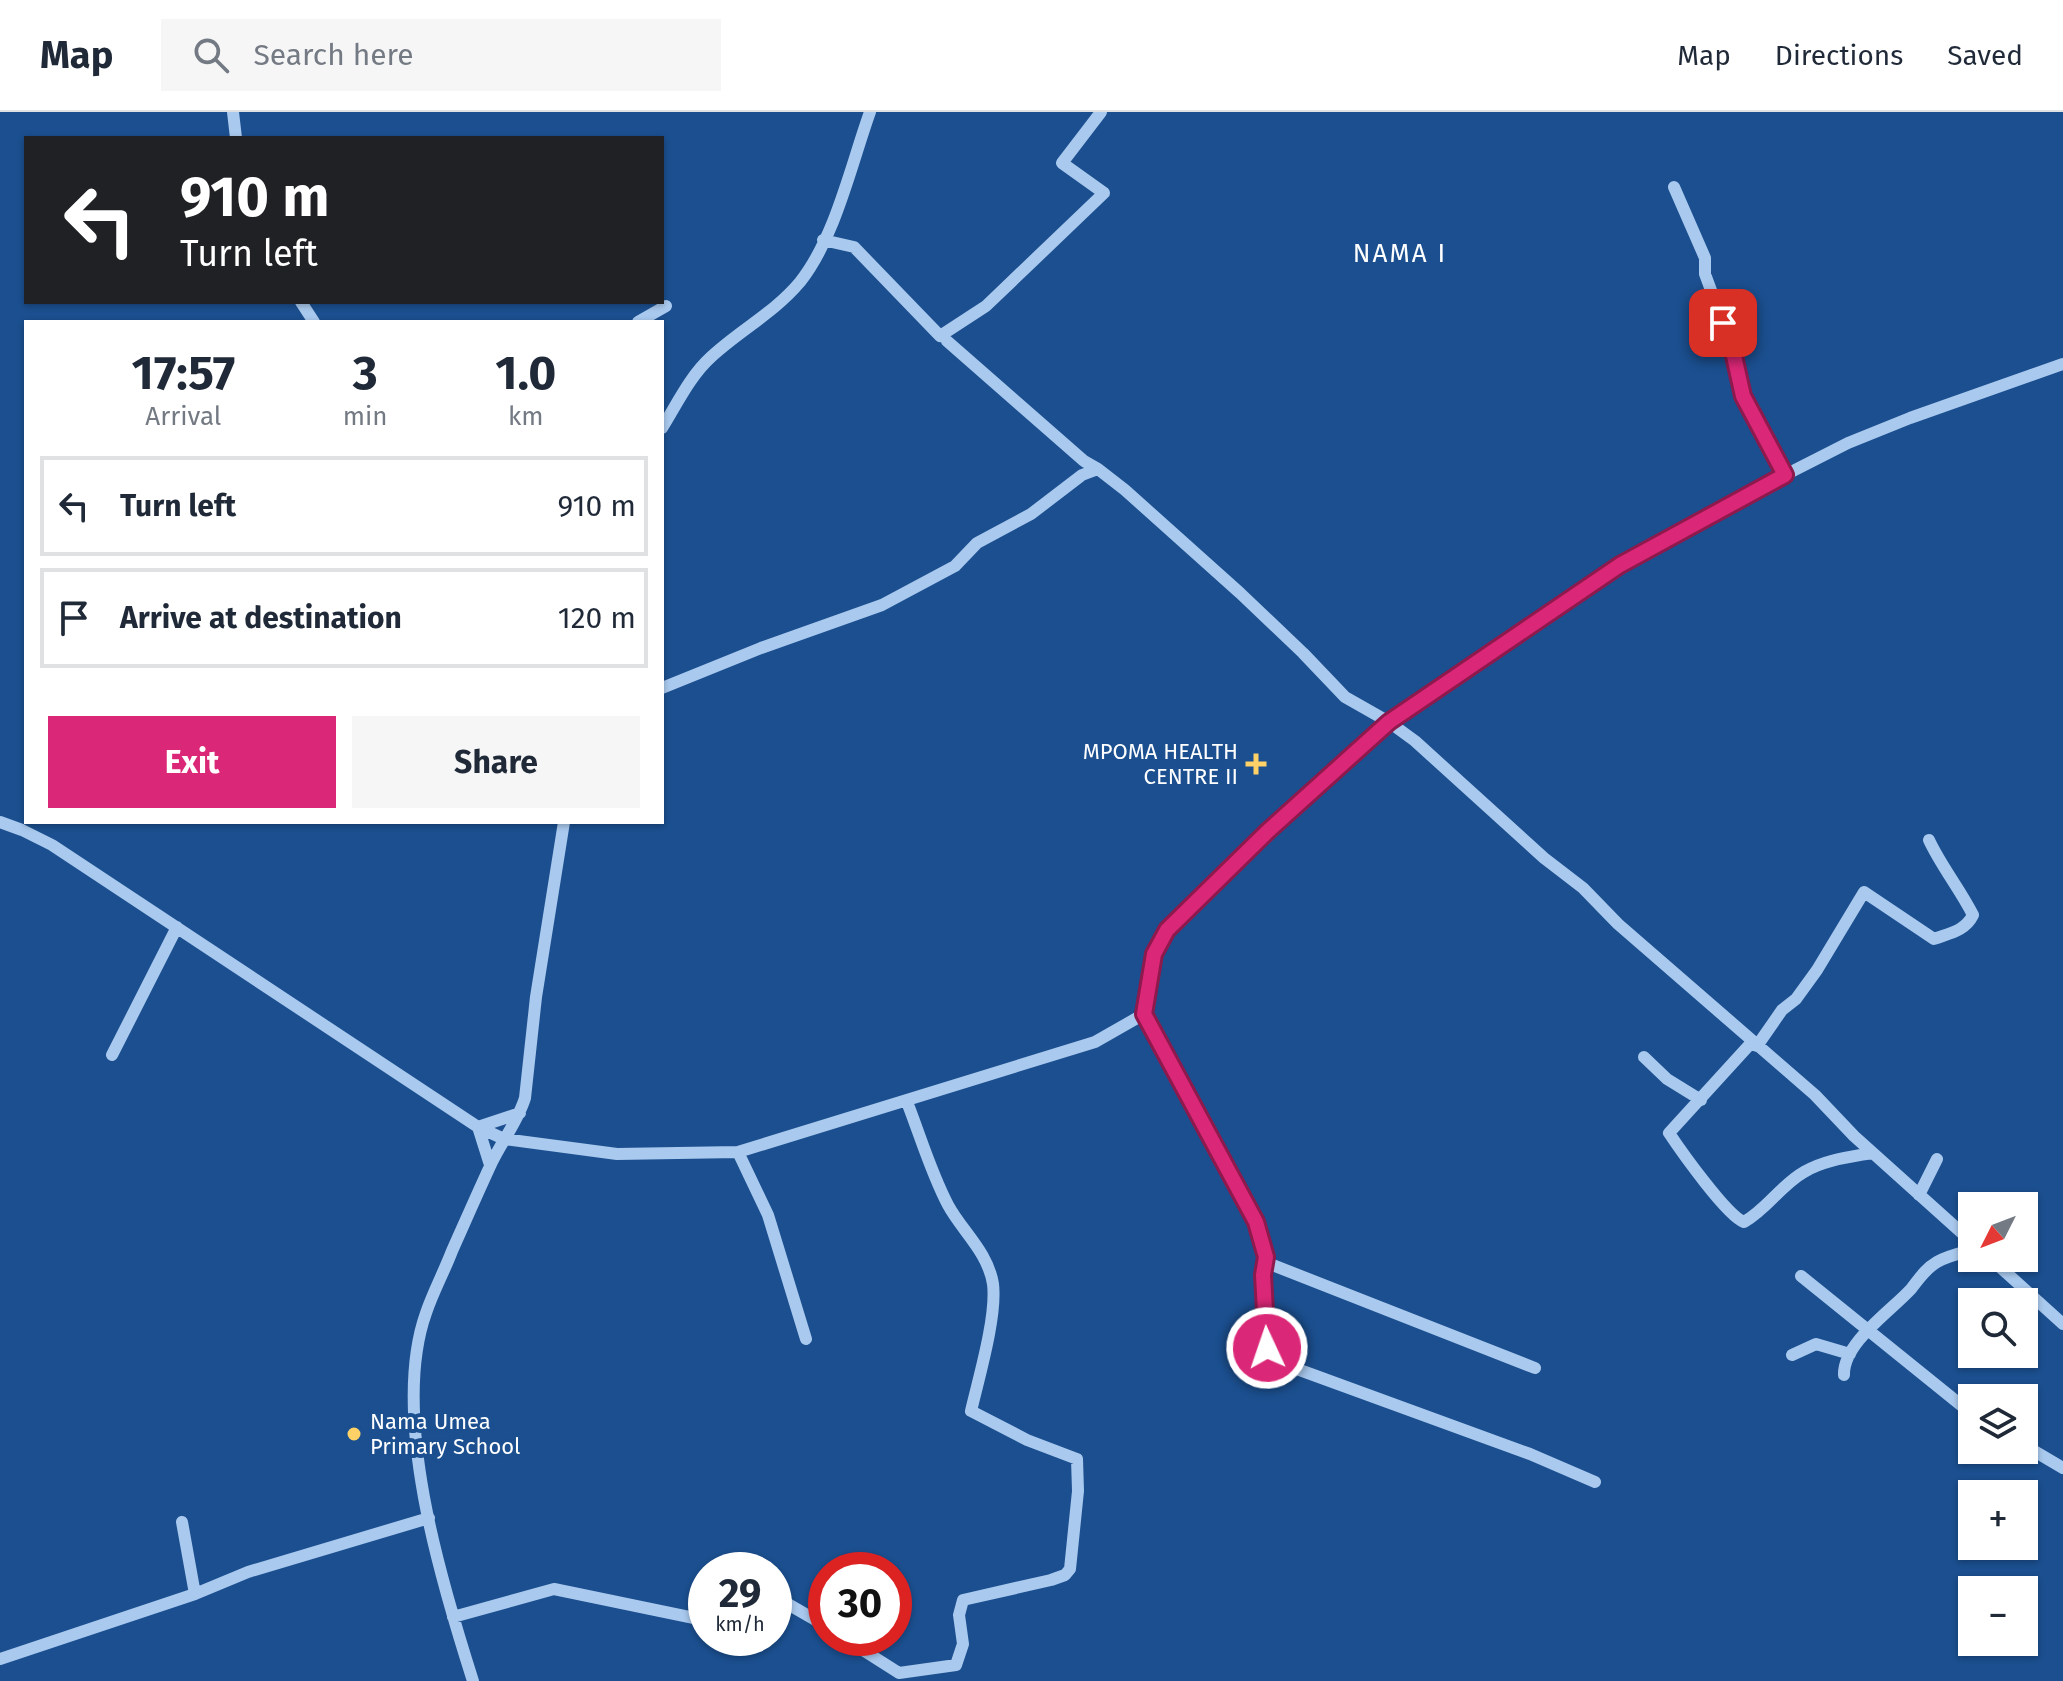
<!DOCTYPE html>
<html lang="en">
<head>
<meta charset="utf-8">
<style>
	:root { --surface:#fff; --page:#f6f6f7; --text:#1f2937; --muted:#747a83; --line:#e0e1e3; --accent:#db2777 }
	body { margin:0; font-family:"Fira Sans",sans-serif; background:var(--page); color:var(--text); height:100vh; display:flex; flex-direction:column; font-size:30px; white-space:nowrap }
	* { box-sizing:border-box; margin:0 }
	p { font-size:26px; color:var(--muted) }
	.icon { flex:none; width:44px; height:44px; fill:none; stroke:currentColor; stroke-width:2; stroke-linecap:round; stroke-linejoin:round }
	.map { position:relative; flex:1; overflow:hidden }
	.details { position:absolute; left:24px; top:208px; width:640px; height:504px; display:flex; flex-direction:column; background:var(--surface); border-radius:0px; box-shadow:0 2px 6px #0004 }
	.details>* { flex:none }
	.top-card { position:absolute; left:24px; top:24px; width:640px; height:168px; border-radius:0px; box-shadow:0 2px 6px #0004; background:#202124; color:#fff; overflow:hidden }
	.needle { width:52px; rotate:228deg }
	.controls { position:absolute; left:1958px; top:1080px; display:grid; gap:16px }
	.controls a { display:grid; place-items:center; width:80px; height:80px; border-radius:0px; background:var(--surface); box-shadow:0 2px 6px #0004; font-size:40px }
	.speed { position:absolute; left:688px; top:1440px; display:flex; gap:16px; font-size:40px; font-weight:700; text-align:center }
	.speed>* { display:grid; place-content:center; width:104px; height:104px; border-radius:50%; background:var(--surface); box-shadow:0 2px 6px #0004; line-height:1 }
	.speed small { font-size:20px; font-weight:400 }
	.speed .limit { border:12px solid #d22; background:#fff; color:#111 }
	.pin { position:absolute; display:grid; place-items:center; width:68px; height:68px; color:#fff; margin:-34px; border-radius:16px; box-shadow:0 4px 12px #0006 }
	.me { position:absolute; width:88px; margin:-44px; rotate:357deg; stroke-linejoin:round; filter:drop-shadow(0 0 6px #0008) }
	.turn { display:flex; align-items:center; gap:28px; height:168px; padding:0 24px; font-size:36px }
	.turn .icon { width:104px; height:104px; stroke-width:2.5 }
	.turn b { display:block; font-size:56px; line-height:68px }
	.eta { display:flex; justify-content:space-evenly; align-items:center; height:136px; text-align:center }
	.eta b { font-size:48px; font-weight:700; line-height:56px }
	.cta { display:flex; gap:16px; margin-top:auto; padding:16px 24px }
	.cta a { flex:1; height:92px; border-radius:0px; background:var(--accent); color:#fff; font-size:32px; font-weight:700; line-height:92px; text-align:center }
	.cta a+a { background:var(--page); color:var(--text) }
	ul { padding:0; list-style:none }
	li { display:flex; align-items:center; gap:24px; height:100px; margin:0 16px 12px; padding:0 8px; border:4px solid var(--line); border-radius:0px }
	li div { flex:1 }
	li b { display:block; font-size:30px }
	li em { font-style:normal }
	header { display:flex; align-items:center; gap:48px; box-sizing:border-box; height:112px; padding:0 40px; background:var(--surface); border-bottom:2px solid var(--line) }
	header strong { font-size:38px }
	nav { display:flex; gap:44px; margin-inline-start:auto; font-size:28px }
	.search { width:560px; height:72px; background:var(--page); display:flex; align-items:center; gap:20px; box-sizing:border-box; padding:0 28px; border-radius:0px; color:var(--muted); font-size:30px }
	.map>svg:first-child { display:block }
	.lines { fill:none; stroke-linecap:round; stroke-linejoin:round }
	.minor { stroke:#a9c9ee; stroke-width:12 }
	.route-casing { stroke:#8e194d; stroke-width:20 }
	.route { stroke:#db2777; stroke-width:14 }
	.poi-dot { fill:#ffd166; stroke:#1b4f8f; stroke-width:3 }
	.labels { text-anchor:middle; stroke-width:8; stroke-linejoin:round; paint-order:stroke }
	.poi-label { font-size:22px; fill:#fff; stroke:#1b4f8f; text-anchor:end }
	.quarter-label { font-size:26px; letter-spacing:2px; fill:#fff; stroke:#1b4f8f }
</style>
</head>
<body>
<header>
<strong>Map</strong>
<div class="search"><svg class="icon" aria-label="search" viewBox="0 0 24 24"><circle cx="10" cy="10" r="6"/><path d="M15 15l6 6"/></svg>Search here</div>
<nav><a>Map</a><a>Directions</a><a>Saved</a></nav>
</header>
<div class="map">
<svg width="2063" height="1569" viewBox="0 0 2063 1569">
	<rect width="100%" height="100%" fill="#1b4f8f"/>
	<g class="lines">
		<path class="minor" d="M233,0l3,26
			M1674,75l31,71v16l27,73 11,49 42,79
			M823,128l31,7 86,89 46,-30 118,-113 -42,-30 39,-51
			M301,190l13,20
			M638,210l28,-16
			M662,316c15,-24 28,-52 49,-71 29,-27 63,-44 89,-75 35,-44 51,-117 70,-170
			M1098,357l27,21 115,103 63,60 42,44 44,25 26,19 129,117 39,30 35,36 197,171 39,41 118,106
			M662,576l99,-40 121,-43 73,-39 22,-23 54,-29 51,-39 16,-6 -14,-8 -137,-120
			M0,710l22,8 30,15 426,282 26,12 113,15 121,-2 357,-110 49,-28 10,-60 13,-24 101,-99 121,-109 231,-157 165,-90 63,-32 62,-25 153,-54
			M1144,902l112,208 10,35 -3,18 4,73 19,17 244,89 65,28
			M1752,930l-83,91c12,18 58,83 75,89 23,-13 37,-37 60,-50 20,-12 46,-15 68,-19
			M1757,934l25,-36 14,-11 21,-29 47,-78 70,47c16,-6 31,-8 39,-24 -13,-26 -32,-49 -44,-75
			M112,943l65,-128
			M1644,945l23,22 34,21
			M738,1040l30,63 38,124
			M490,1053l-12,-38 42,-14
			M1919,1083l18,-36
			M1990,1146l73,66
			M1265,1150l270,106
			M1801,1164l171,138
			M1792,1243l24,-11 34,10
			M1844,1263c-1,-32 47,-64 67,-86 8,-10 14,-20 26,-27 10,-6 23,-9 35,-12
			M2024,1333l39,23
			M182,1410l13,72
			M774,1484l52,30
			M453,1505l101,-28 140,29 12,-1
			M844,1526l55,35 57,-8 7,-21 -4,-29 4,-15 88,-20 14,-5 5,-6 8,-78 -1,-32 -50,-19 -56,-29c8,-34 26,-95 22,-127 -5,-32 -31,-53 -45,-79 -17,-32 -28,-70 -41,-103
			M0,1547l195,-65 53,-22 181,-54
			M473,1569c-32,-100 -83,-267 -47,-368 7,-21 18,-41 26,-62 13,-29 26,-59 40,-89 10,-21 26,-41 33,-64l11,-101 28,-175"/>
	</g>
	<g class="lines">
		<defs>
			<path id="route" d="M1267,1236l-4,-73 3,-18 -10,-35 -112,-208 10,-60 13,-24 101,-99 121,-109 231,-157 165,-90 -42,-79 -11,-49 -9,-24"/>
		</defs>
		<use href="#route" class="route-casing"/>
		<use href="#route" class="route"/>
	</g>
	<g class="poi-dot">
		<path d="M1252 640h8v8h8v8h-8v8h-8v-8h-8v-8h8z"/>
		<circle cx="354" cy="1322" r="8"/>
	</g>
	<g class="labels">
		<g class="poi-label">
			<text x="1238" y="647">MPOMA HEALTH<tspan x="1238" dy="25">CENTRE II</tspan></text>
			<text x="370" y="1317" text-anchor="start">Nama Umea<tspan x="370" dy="25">Primary School</tspan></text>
		</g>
		<g class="quarter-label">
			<text x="1400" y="150">NAMA I</text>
		</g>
	</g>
</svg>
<div class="controls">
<a><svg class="needle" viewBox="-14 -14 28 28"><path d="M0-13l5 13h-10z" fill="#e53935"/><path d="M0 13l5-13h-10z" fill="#747a83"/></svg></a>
<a><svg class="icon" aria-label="search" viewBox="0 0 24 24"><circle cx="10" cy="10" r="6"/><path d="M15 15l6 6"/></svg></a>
<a><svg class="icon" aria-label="layers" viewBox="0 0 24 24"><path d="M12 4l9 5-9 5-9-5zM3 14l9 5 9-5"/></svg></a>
<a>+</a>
<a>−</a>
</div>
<div class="speed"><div>29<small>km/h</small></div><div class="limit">30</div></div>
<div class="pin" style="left:1723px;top:211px;background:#d93025"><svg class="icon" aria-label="arrive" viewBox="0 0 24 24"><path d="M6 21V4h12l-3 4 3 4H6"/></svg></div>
<svg class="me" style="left:1267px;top:1236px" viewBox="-20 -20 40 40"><circle r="17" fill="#db2777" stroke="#fff" stroke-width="3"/><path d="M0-11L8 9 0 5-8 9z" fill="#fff"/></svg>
<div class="top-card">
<div class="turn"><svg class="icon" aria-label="left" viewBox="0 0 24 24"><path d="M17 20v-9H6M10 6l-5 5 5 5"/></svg><div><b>910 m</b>Turn left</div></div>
</div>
<section class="details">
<div class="eta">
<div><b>17:57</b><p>Arrival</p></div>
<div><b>3</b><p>min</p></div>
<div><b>1.0</b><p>km</p></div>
</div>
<ul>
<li><svg class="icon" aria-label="left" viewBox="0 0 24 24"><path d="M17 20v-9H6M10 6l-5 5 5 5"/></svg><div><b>Turn left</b></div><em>910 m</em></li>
<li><svg class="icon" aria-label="arrive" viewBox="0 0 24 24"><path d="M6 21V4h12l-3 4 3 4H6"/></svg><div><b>Arrive at destination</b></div><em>120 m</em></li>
</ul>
<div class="cta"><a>Exit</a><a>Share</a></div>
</section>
</div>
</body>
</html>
